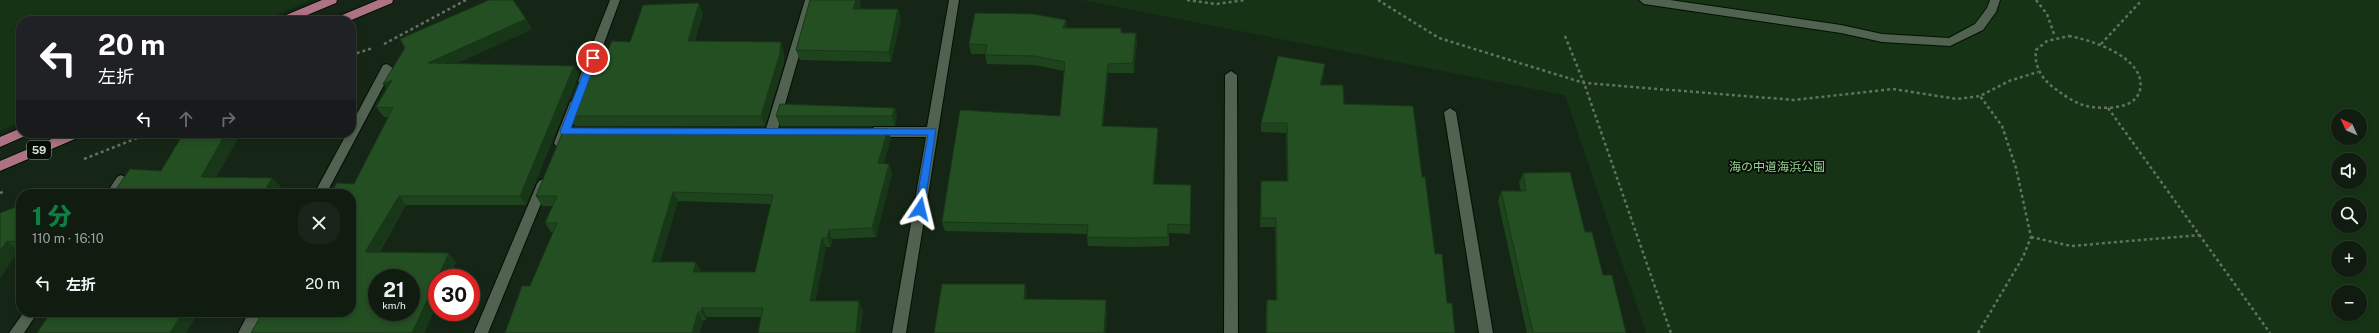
<!DOCTYPE html>
<html lang="ja">
<head>
<meta charset="utf-8">
<style>
	:root { --surface:#101c10; --page:#192519; --text:#f1f3f6; --muted:#9ca19f; --line:#303a30; --accent:#0b8043 }
	body { margin:0; font-family:"Public Sans","Noto Sans JP",sans-serif; background:var(--page); color:var(--text); height:100vh; display:flex; flex-direction:column; font-size:15px; white-space:nowrap }
	* { box-sizing:border-box; margin:0 }
	p { font-size:13px; color:var(--muted) }
	.icon { flex:none; width:22px; height:22px; fill:none; stroke:currentColor; stroke-width:2; stroke-linecap:round; stroke-linejoin:round }
	.map { position:relative; flex:1; overflow:hidden }
	.panel { position:absolute; left:16px; top:189px; width:340px; height:128px; display:flex; flex-direction:column; background:var(--surface); border-radius:16px; box-shadow:0 2px 6px #0003,0 0 0 1px var(--line) }
	.panel>* { flex:none }
	.top-card { position:absolute; left:16px; top:16px; width:340px; height:122px; border-radius:16px; box-shadow:0 2px 6px #0003,0 0 0 1px var(--line); background:#202124; color:#fff; overflow:hidden }
	.needle { width:26px; rotate:314deg }
	.controls { position:absolute; left:2331px; top:109px; display:grid; gap:8px }
	.controls a { display:grid; place-items:center; width:36px; height:36px; border-radius:50%; background:var(--surface); box-shadow:0 2px 6px #0003,0 0 0 1px var(--line); font-size:20px }
	.speed { position:absolute; left:368px; top:269px; display:flex; gap:8px; font-size:20px; font-weight:700; text-align:center }
	.speed>* { display:grid; place-content:center; width:52px; height:52px; border-radius:50%; background:var(--surface); box-shadow:0 2px 6px #0003,0 0 0 1px var(--line); line-height:1 }
	.speed small { font-size:10px; font-weight:400 }
	.speed .limit { border:6px solid #d22; background:#fff; color:#111 }
	.pin { position:absolute; display:grid; place-items:center; width:34px; height:34px; color:#fff; margin:-17px; border:2px solid #fff; border-radius:50%; box-shadow:0 1px 4px #0007 }
	.me { position:absolute; width:44px; margin:-22px; rotate:10deg; stroke-linejoin:round; filter:drop-shadow(0 0 3px #0008) }
	.turn { display:flex; align-items:center; gap:14px; height:84px; padding:0 16px; font-size:18px }
	.turn .icon { width:52px; height:52px; stroke-width:2.5 }
	.turn b { display:block; font-size:28px; line-height:34px }
	.lanes { display:flex; align-items:center; height:38px; padding:0 16px; background:#0003; justify-content:center; gap:20px; direction:ltr }
	.lanes .off { opacity:.35 }
	.round { display:grid; place-items:center; flex:none; width:42px; height:42px; border-radius:16px; background:var(--page) }
	.head { display:flex; align-items:center; justify-content:space-between; height:68px; padding:0 16px }
	h1 { font-size:24px; font-weight:800; line-height:30px; color:var(--accent) }
	ul { padding:0; list-style:none }
	li { display:flex; align-items:center; gap:12px; height:52px; padding:0 16px }
	li div { flex:1 }
	li b { display:block; font-size:15px }
	li em { font-style:normal }
	.map>svg:first-child { display:block }
	.green { fill:#163415; fill-rule:evenodd }
	.lines { fill:none; stroke-linecap:round; stroke-linejoin:round }
	.minor-casing { stroke:#030f03; stroke-width:2 }
	.major-casing { stroke:#030f03; stroke-width:2 }
	.path { stroke:#637163; stroke-width:2.5; stroke-dasharray:3 3; stroke-linecap:butt }
	.minor { fill:#516250; fill-rule:evenodd }
	.major { fill:#ad7283; fill-rule:evenodd }
	.wall { fill:#1e441d; fill-rule:evenodd }
	.shaded-wall { fill:#183718 }
	.building { fill:#234f22; stroke:#183718; fill-rule:evenodd }
	.route { fill:#1a73e8; stroke:#114b97 }
	.labels { text-anchor:middle; stroke-width:3.5; stroke-linejoin:round; paint-order:stroke }
	.shield { fill:#070d06; stroke:#98a198; stroke-width:1 }
	.shield-label { font-size:11px; font-weight:bold; fill:#d6e0d6 }
	.park-label { font-size:12px; fill:#92d590; stroke:#070d06 }
</style>
</head>
<body>
<div class="map">
<svg width="2379" height="333" viewBox="0 0 2379 333">
	<rect width="100%" height="100%" fill="#162616"/>
	<path class="green" d="M0,0h311l-49,21h-241v101l-21,9z
		M1082,0h1297v333h-733l-81,-238zM2338,116h22v22h-22zM2338,160h22v22h-22zM2338,204h22v22h-22zM2338,248h22v22h-22zM2338,292h22v22h-22z"/>
	<g class="lines">
		<defs>
			<path id="minor" d="M610,0h10l-30,81 -6,4 -4,-1 -2,-3z
				M805,0h10l-38,132 -6,5 -6,-5z
				M949,0h10l-53,333h-14l34,-196h-52l-6,-5 6,-5h53z
				M1639,0h31l171,25 41,9 67,4 26,-14 12,-16 3,-8h10l-4,12 -13,18 -33,16 -68,-4 -41,-9 -197,-29z
				M387,64l6,4 -67,126h-12l33,-61h4v-8l32,-60z
				M1231,71l6,4 1,258h-14l1,-258z
				M576,98l6,4 -16,41 -2,3h-8l-2,-3 16,-41z
				M1450,108l6,4 37,221h-14l-35,-221z
				M121,175l4,2 2,3 -8,14h-13l11,-17z
				M543,179l4,2 2,3 -61,149h-14l63,-149 2,-3z
				M24,312h14l-14,21h-15z
				M249,312h14l-11,21h-14z"/>
			<path id="major" d="M322,0h15l-1,3 -43,18h-15l1,-3z
				M378,0h15l-1,3 -43,18h-15l1,-3z
				M21,128v5h6l-2,3 -25,11v-10z
				M66,133h18l-2,3 -82,35v-10z"/>
		</defs>
		<use href="#minor" class="minor-casing"/>
		<use href="#major" class="major-casing"/>
		<path class="path" d="M1187,0l29,4 30,-4
			M1378,0l61,38 145,45 210,17 99,-11 64,10 23,-3 29,-15 29,-9
			M2036,0l11,14 8,23
			M1565,36l19,47 87,250
			M2069,36c23,4 78,22 71,54 -5,21 -39,19 -54,16 -11,-3 -21,-10 -29,-16 -15,-10 -23,-23 -21,-40l11,-9z
			M384,44l82,-44
			M2101,44l41,-44
			M351,55l22,-7
			M2108,108l162,225
			M84,159l66,-26
			M0,193l5,-2
			M2031,237l40,9 129,-11
			M1978,333l45,-76 8,-20 -15,-69 -14,-42 -22,-30"/>
		<use href="#minor" class="minor"/>
		<use href="#major" class="major"/>
	</g>
	<path class="wall" d="M861,3l-2,6h39l3,10 -10,43 -91,-2 -4,-10z
		M703,13l-8,28 86,1 3,11v10l-19,63h-190l-6,-10 32,-50 29,-24z
		M526,19l6,10 -77,35 119,2 5,9 -53,130h-120l-27,48 77,9 -7,16h-12v26l-13,29h-173l100,-21 3,-128 35,-67h-5l-8,-10 11,-19z
		M1066,20l1,8h54l1,5 15,9 -3,31h-26l-5,53 55,11 -4,47 37,1 -1,49 -21,-1v13l-38,1 -43,-1 -1,-9v-3l-142,-3 -3,-9 118,-106 4,-45 -29,-6 -48,-1 -2,-10h-14l-2,-10z
		M1324,74l-3,11 23,19 78,73 13,77 20,79h-189v-24l1,-9h9l-1,-73h-15l1,-46h26l-1,-48 -25,-1v-9z
		M895,108l2,9 -2,9h-115l-4,-10z
		M891,138l-7,25 5,1 3,10 -16,63 -44,2 -1,8h-5l-11,54 48,9 -3,23h-102l3,-16h-54l-1,3 -3,1 -173,-35 23,-54h-2l-6,-9 7,-17h-10l-6,-10zM678,201l93,3 -16,68h-55l-4,-10h-36z
		M1523,173l62,59 18,43 23,58h-99l-29,-132 3,-10h20l-2,-8z
		M21,205v46h-3l-18,27v-65z"/>
	<path class="shaded-wall" d="M856,0h4l1,3 -5,16 -3,-10z
		M699,3l4,10 -11,38 -4,-10z
		M898,9l3,10 -10,43 -2,-10z
		M526,19l6,10 -97,44 -7,-10z
		M1066,20l1,10 -4,-2z
		M1136,33l1,9 -3,31 -1,-10z
		M781,42l3,11v10l-19,63 -4,-10z
		M1108,64v9l-6,62v-9z
		M1325,64l-1,10 -5,21 1,-10z
		M574,66l5,9 -53,130 -6,-9z
		M392,80l-1,13 -8,-9z
		M895,108l2,9 -2,9 -3,-10z
		M1158,128v9l-5,56v-9z
		M888,129l3,9 -10,35 -3,-10z
		M226,133h15l-30,54 -10,-10z
		M889,164l3,10 -16,63 -4,-9z
		M272,178l9,9 -4,7h-14z
		M673,192l5,9 -21,71 -5,-10z
		M399,196l7,9 -33,56 -8,-9z
		M829,230l3,9 -1,8 -4,-9z
		M822,238l4,9 -12,63 -4,-9z
		M7,241l11,10 -18,27v-27z
		M449,253l7,9 -7,16h-12z
		M696,262l5,9 -3,10 -5,-9z
		M437,279v25l-13,29h-12z
		M1025,284l2,9 -2,14 -1,-8z
		M1106,300l1,8 -1,25h-2z
		M859,301l4,9 -3,23h-4z
		M702,308l5,9 -1,3 -5,-8z
		M183,312h16l-13,21h-16z
		M698,312l5,9 -3,12h-8z"/>
	<path class="building" d="M489,0h24l13,19 -98,44 146,3 -54,130h-121l-34,56 84,1 -37,80h-161l12,-21h88v-118h-21l7,-11 17,1 39,-76 -17,-1 16,-27 -9,4 22,-36 -5,-9zM377,278h34v34h-34z
		M810,0h46l-3,9h45l-9,43 -93,-2z
		M699,3l-11,38 93,1 -1,11 -19,63h-192l19,-51 13,1 11,-25 18,1 13,-37z
		M975,13l58,1 33,6 -3,8h58v5h15l-3,30 -25,1 -6,62 56,2 -5,56 38,1 -1,40 -22,-1v13l-38,1 -43,-1 1,-12 -146,-3 18,-112 100,6 5,-54 -31,-6 -49,-1 2,-10 -18,-1z
		M1278,56l47,8 -5,21h23l1,19 69,2 9,71h3l10,77h7l5,49h5l3,30h-188v-33h10l-1,-82h-15v-37h27l-1,-58h-26z
		M780,104l115,4 -3,8h-116z
		M564,129h324l-10,34 11,1 -17,64 -43,2 -2,8h-5l-12,63h49l-3,32h-98l5,-25h-61l-1,4h-3l-6,21h-187l17,-47h8l27,-63h-12l12,-27h-21zM673,192l100,3 -18,77h-62l3,-10h-44z
		M187,133h39l-25,44 71,1 -9,16h-227l1,-2h77l16,-23 31,2 21,-35z
		M1570,172l15,60h7l11,43h9l14,58h-93l-32,-142h25l-3,-18z
		M21,205v37l-14,-1 -7,10v-38z
		M942,284h83l-1,15 82,1 -2,33h-170z
		M51,312h132l-13,21h-133z"/>
	<path class="route" d="M593,55l4,3 -26,70 365,1 -12,80 -4,4 -5,-4 13,-74 -366,-1 -2,-2 29,-74z"/>
	<g class="labels">
		<rect class="shield" x="27" y="141" width="24" height="18" rx="3"/>
		<g class="shield-label">
			<text x="39" y="154">59</text>
		</g>
		<g class="park-label">
			<text x="1777" y="171">海の中道海浜公園</text>
		</g>
	</g>
</svg>
<div class="controls">
<a><svg class="needle" viewBox="-14 -14 28 28"><path d="M0-13l5 13h-10z" fill="#e53935"/><path d="M0 13l5-13h-10z" fill="#9ca19f"/></svg></a>
<a><svg class="icon" aria-label="sound" viewBox="0 0 24 24"><path d="M4 9h4l5-4v14l-5-4H4zM17 9q2 3 0 6"/></svg></a>
<a><svg class="icon" aria-label="search" viewBox="0 0 24 24"><circle cx="10" cy="10" r="6"/><path d="M15 15l6 6"/></svg></a>
<a>+</a>
<a>−</a>
</div>
<div class="speed"><div>21<small>km/h</small></div><div class="limit">30</div></div>
<div class="pin" style="left:593px;top:58px;background:#d93025"><svg class="icon" aria-label="arrive" viewBox="0 0 24 24"><path d="M6 21V4h12l-3 4 3 4H6"/></svg></div>
<svg class="me" style="left:920px;top:209px" viewBox="-20 -20 40 40"><path d="M0-17L14 15 0 8-14 15z" fill="#1a73e8" stroke="#fff" stroke-width="4"/></svg>
<div class="top-card">
<div class="turn"><svg class="icon" aria-label="left" viewBox="0 0 24 24"><path d="M17 20v-9H6M10 6l-5 5 5 5"/></svg><div><b>20 m</b>左折</div></div>
<div class="lanes"><svg class="icon" aria-label="left" viewBox="0 0 24 24"><path d="M17 20v-9H6M10 6l-5 5 5 5"/></svg><svg class="icon off" aria-label="ahead" viewBox="0 0 24 24"><path d="M12 20V5M6 11l6-6 6 6"/></svg><svg class="icon off" aria-label="right" viewBox="0 0 24 24"><path d="M7 20v-9h11M14 6l5 5-5 5"/></svg></div>
</div>
<section class="panel">
<div class="head"><div><h1>1 分</h1><p>110 m · 16:10</p></div><a class="round"><svg class="icon" aria-label="close" viewBox="0 0 24 24"><path d="M6 6l12 12M18 6L6 18"/></svg></a></div>
<ul>
<li><svg class="icon" aria-label="left" viewBox="0 0 24 24"><path d="M17 20v-9H6M10 6l-5 5 5 5"/></svg><div><b>左折</b></div><em>20 m</em></li>
</ul>
</section>
</div>
</body>
</html>
